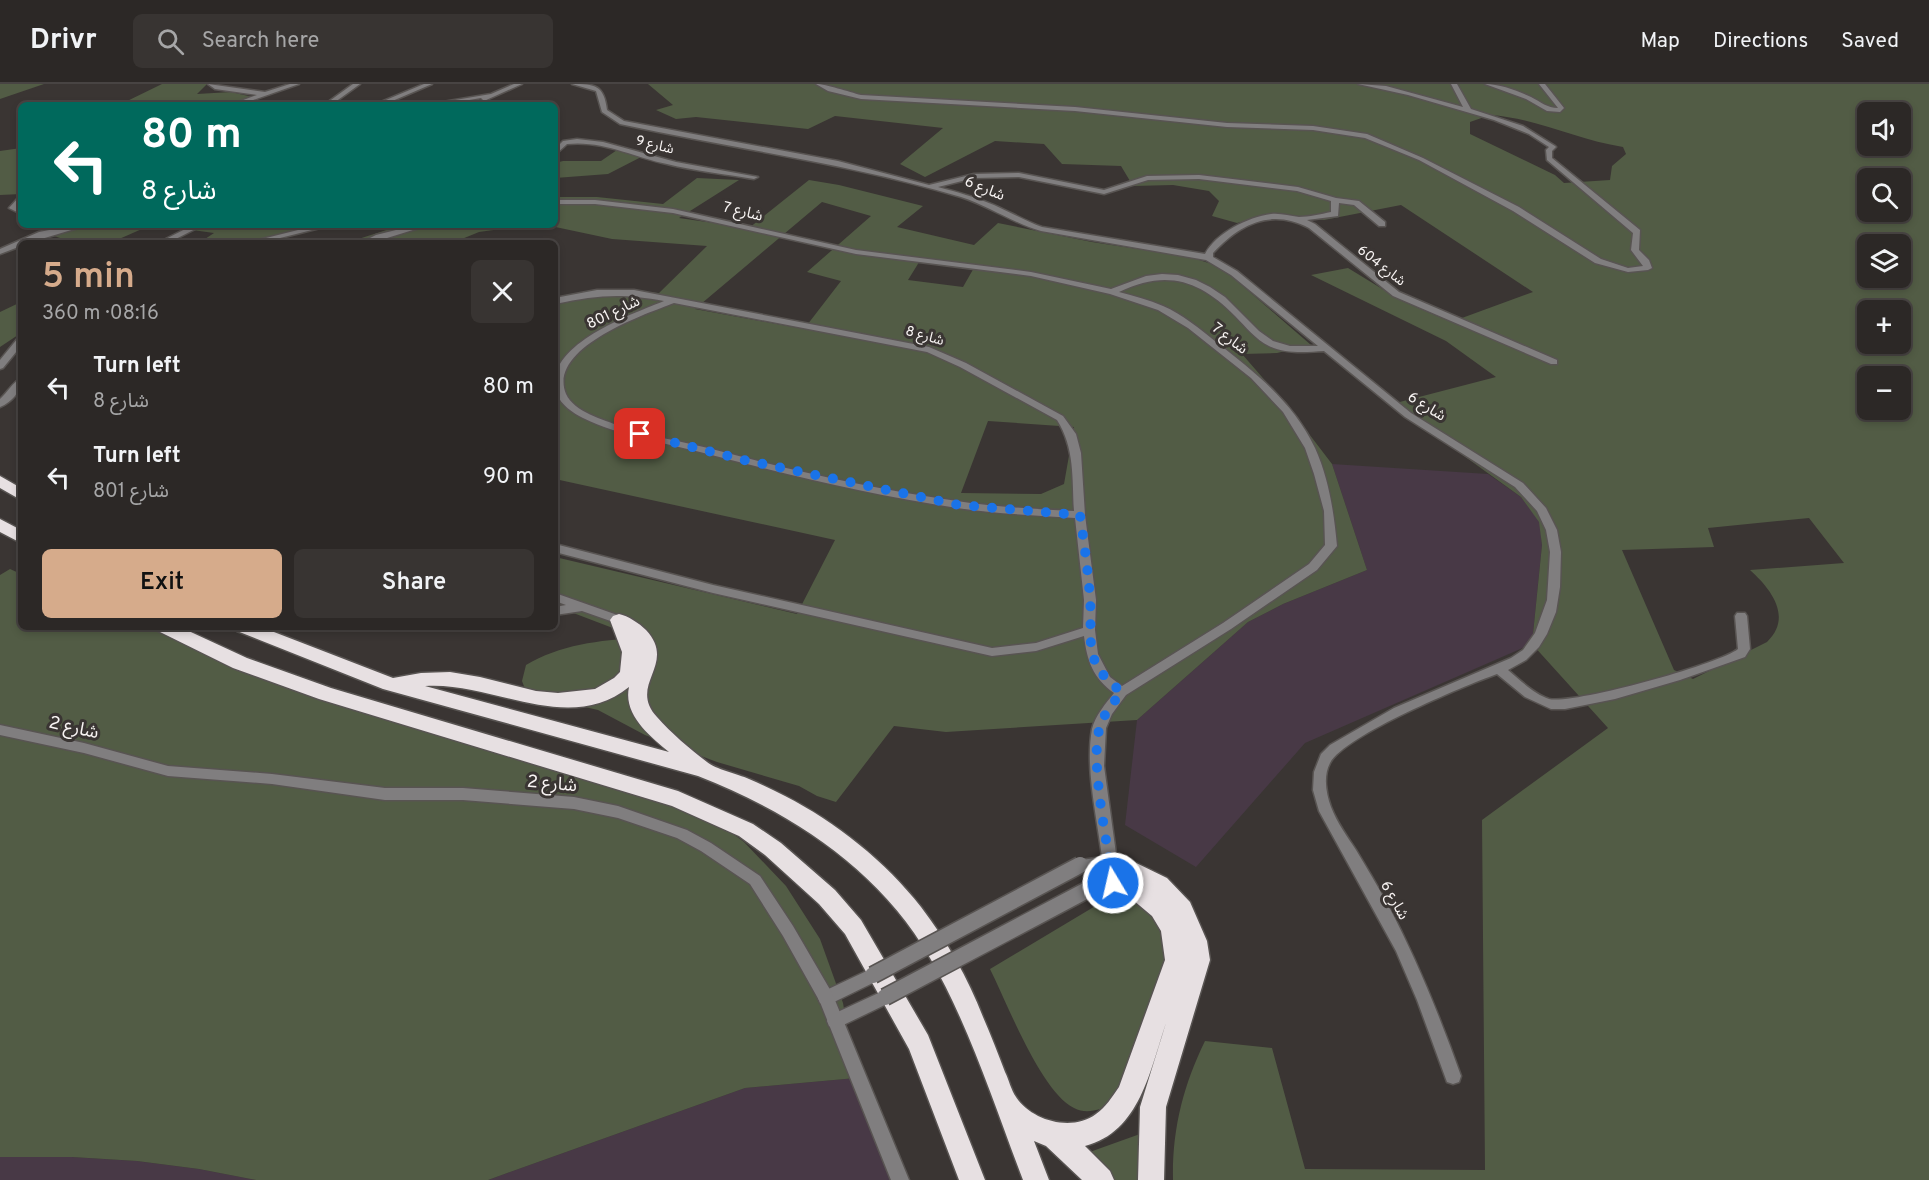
<!DOCTYPE html>
<html lang="en">
<head>
<meta charset="utf-8">
<style>
	:root { --surface:#2c2826; --page:#383432; --text:#f1f3f6; --muted:#a6a6a7; --line:#484443; --accent:#d6ab8b }
	body { margin:0; font-family:Overpass,"Noto Sans Arabic",sans-serif; background:var(--page); color:var(--text); height:100vh; display:flex; flex-direction:column; font-size:22px; white-space:nowrap }
	* { box-sizing:border-box; margin:0 }
	p { font-size:20px; color:var(--muted) }
	.icon { flex:none; width:33px; height:33px; fill:none; stroke:currentColor; stroke-width:2; stroke-linecap:round; stroke-linejoin:round }
	.map { position:relative; flex:1; overflow:hidden }
	.details { position:absolute; left:18px; top:156px; width:540px; height:390px; display:flex; flex-direction:column; background:var(--surface); border-radius:9px; box-shadow:0 3px 9px #0003,0 0 0 2px var(--line) }
	.details>* { flex:none }
	.top-card { position:absolute; left:18px; top:18px; width:540px; height:126px; border-radius:9px; box-shadow:0 3px 9px #0003,0 0 0 2px var(--line); background:#00695c; color:#fff; overflow:hidden }
	.tools { position:absolute; left:1857px; top:18px; display:grid; gap:12px }
	.tools a { display:grid; place-items:center; width:54px; height:54px; border-radius:9px; background:var(--surface); box-shadow:0 3px 9px #0003,0 0 0 2px var(--line); font-size:30px }
	.pin { position:absolute; display:grid; place-items:center; width:51px; height:51px; color:#fff; margin:-26px; border-radius:12px; box-shadow:0 3px 9px #0006 }
	.me { position:absolute; width:66px; margin:-33px; rotate:351deg; stroke-linejoin:round; filter:drop-shadow(0 0 4px #0008) }
	.turn { display:flex; align-items:center; gap:21px; height:126px; padding:0 24px; font-size:27px }
	.turn .icon { width:78px; height:78px; stroke-width:2.5 }
	.turn b { display:block; font-size:42px; line-height:51px }
	.round { display:grid; place-items:center; flex:none; width:63px; height:63px; border-radius:9px; background:var(--page) }
	.headline { display:flex; align-items:center; justify-content:space-between; height:102px; padding:0 24px }
	h1 { font-size:36px; font-weight:600; line-height:45px; color:var(--accent) }
	.primary-button { display:flex; gap:12px; margin-top:auto; padding:12px 24px }
	.primary-button a { flex:1; height:69px; border-radius:9px; background:var(--accent); color:#111; font-size:24px; font-weight:600; line-height:69px; text-align:center }
	.primary-button a+a { background:var(--page); color:var(--text) }
	ul { padding:0; list-style:none }
	li { display:flex; align-items:center; gap:18px; height:90px; padding:0 24px }
	li div { flex:1 }
	li b { display:block; font-size:22px }
	li em { font-style:normal }
	header { display:flex; align-items:center; gap:36px; box-sizing:border-box; height:84px; padding:0 30px; background:var(--surface); border-bottom:2px solid var(--line) }
	header strong { font-size:28px }
	nav { display:flex; gap:33px; margin-inline-start:auto; font-size:21px }
	.search { width:420px; height:54px; background:var(--page); display:flex; align-items:center; gap:15px; box-sizing:border-box; padding:0 21px; border-radius:9px; color:var(--muted); font-size:22px }
	.map>svg:first-child { display:block }
	.education { fill:#483946 }
	.green { fill:#525c45; fill-rule:evenodd }
	.lines { fill:none; stroke-linecap:round; stroke-linejoin:round }
	.minor-casing { stroke:#585452; stroke-width:3 }
	.tertiary-casing { stroke:#585452; stroke-width:3 }
	.motorway-casing { stroke:#585452; stroke-width:3 }
	.minor { fill:#807e7f; fill-rule:evenodd }
	.tertiary { fill:#807e7f; fill-rule:evenodd }
	.motorway { fill:#e7e0e2; fill-rule:evenodd }
	.minor-bridge-casing { stroke:#585452; stroke-width:19; stroke-linecap:butt }
	.minor-bridge { stroke:#807e7f; stroke-width:16 }
	.route { stroke:#1a73e8; stroke-width:10; stroke-dasharray:0 18 }
	.labels { text-anchor:middle; stroke-width:6; stroke-linejoin:round; paint-order:stroke }
	.far-street-label { font-size:14px; fill:#f8f4f3; stroke:#3a3533 }
	.street-label { font-size:15px; fill:#f8f4f3; stroke:#3a3533 }
	.near-street-label { font-size:18px; fill:#f8f4f3; stroke:#3a3533 }
</style>
</head>
<body>
<header>
<strong>Drivr</strong>
<div class="search"><svg class="icon" aria-label="search" viewBox="0 0 24 24"><circle cx="10" cy="10" r="6"/><path d="M15 15l6 6"/></svg>Search here</div>
<nav><a>Map</a><a>Directions</a><a>Saved</a></nav>
</header>
<div class="map">
<svg width="1929" height="1096" viewBox="0 0 1929 1096">
	<rect width="100%" height="100%" fill="#3a3533"/>
	<path class="education" d="M1332,380l156,10 33,23 19,25 2,23 -10,99 -227,99 -109,124 -71,-42 12,-105 111,-98 35,-18 84,-34z
		M856,994l43,102h-411l257,-92z
		M0,1073h72l65,4 62,8 57,11h-256z"/>
	<path class="green" d="M0,0h44l-44,15z
		M162,0h45l-10,10 34,-2 26,6 -19,7h-119z
		M648,0h1281v1096h-756c-1,-50 10,-94 32,-139l67,7 33,121 180,1 -3,-350 126,-92 -76,-84 10,-99 -3,-23 -18,-25 -129,-93 104,-27 -50,-36 -135,-66 37,-7 54,33 49,21 82,-30 -132,-87 -77,15 -45,-7 -42,10 -25,-7 7,-15 -10,-10 -36,-6 -40,1 -12,-20 -59,-2 -18,-20 -49,-3 -70,36 -25,-13 43,-36 -108,-12 -27,13 -112,-12 -20,2 -20,-9 17,-5zM1868,28h32v34h-32zM1490,31c46,3 87,25 133,32l3,7 -14,12 -2,14 -46,3 -9,-8 -85,-41v-12zM1868,94h32v34h-32zM1868,160h32v34h-32zM1868,226h32v34h-32zM1868,292h32v34h-32zM1809,434l35,45 -94,7c21,19 43,47 17,72l-74,37 -19,-9 -52,-120 92,-3 -6,-19z
		M21,64v46l-21,1v-44z
		M617,66l28,5 -37,19 -53,4v-15l8,-2h38z
		M697,94l42,2 -60,38 70,10 60,-48 30,5 84,21 -26,21 77,18 24,-22 94,19 98,15 31,10 90,78 -34,8 -35,1 48,55 42,55 35,106 -84,34 -35,18 -111,98 -191,12 -52,-6 -58,76 -19,-6 -18,-10 -82,-24 -72,-27 -47,-25 -71,-16 -5,-13 4,-16c33,-20 74,-25 113,-27l-84,-32v-49l242,57 38,-74 -280,-61v-178l81,-10 23,2 48,-47 -95,-7 -66,-14h9v-28h42l66,7zM822,118l49,14 -64,56 34,9 -37,48 -109,-20zM921,175l54,7 -12,21 -55,-7zM988,337l86,6 -10,57 -23,10 -80,-1z
		M84,141h67l-41,18h-35l-27,-9z
		M202,141h121l-74,18h-50l15,-10 -22,-3z
		M402,141h127l-50,7 -27,11h-106z
		M21,218v31l-21,14v-35z
		M10,485l11,5v53h136l134,52 324,98 106,48 23,17 42,44 34,53 23,64 13,75 -111,10 -257,92h-232l-57,-11 -62,-8 -65,-4h-72v-582z
		M1123,815c32,6 33,19 48,45l-57,160c-13,5 -27,11 -40,4 -33,-16 -67,-105 -84,-139l107,-64z
		M1140,1050l-1,46h-24l-28,-27z"/>
	<g class="lines">
		<defs>
			<path id="minor" d="M208,0l57,8 25,-8h9l-60,21h-9l27,-10 -42,-6z
				M353,0h7l-29,21h-7z
				M424,0h8l-49,21h-9z
				M514,0h8l-38,17 -3,-3 -41,7h-15l66,-11z
				M572,0c23,0 32,1 35,26l17,11 214,40 91,24 45,-11 45,-1 85,17 43,-14 52,-1 99,12 38,11 23,3 26,21v4h-6l-25,-21 -15,-2 -1,13 -31,4 8,4 84,68 158,68v4h-6l-158,-68 -84,-68c-38,-20 -69,-4 -96,25v4l24,14 174,142 112,70 23,25 11,22 4,22 -1,35 -4,25 -9,22 -8,13 -13,13 -18,10c12,10 26,24 41,29 23,6 171,-35 189,-50l-3,-33 2,-3h8l2,3 3,33 -5,8 -65,23 -65,19 -50,10h-14l-26,-12 -28,-23c-33,12 -152,61 -167,89 -7,13 -4,31 1,44 6,16 16,29 25,43 11,18 22,37 32,55 29,55 52,112 73,171l-2,6 -6,2 -6,-2 -30,-82 -21,-49 -77,-140 -6,-21 1,-18 7,-18 9,-9 64,-37 117,-50 12,-8 12,-17 12,-33 3,-48 -4,-22 -9,-19 -22,-24 -110,-70 -81,-66c-18,1 -38,3 -55,-5 -14,-7 -23,-19 -34,-30 -35,-36 -69,-47 -116,-24 15,4 30,8 44,14 19,8 37,23 53,36 39,30 78,61 99,106 14,31 19,65 22,98l-20,24 -86,59 -105,66 -14,19 -6,14 -2,38 16,117 -2,4c-9,4 -19,5 -29,8l-5,-1 -2,-5c4,-9 14,-10 23,-11l-1,-9 -24,2 -5,-2 -2,-4 2,-4 27,-4c-5,-39 -17,-89 -10,-128 3,-13 14,-26 22,-36 -21,-15 -27,-32 -30,-57l-48,15 -44,5 -279,-63 -158,-41v-8l158,41 279,63 44,-5 47,-15 1,-28 -9,-82c-39,-3 -79,-4 -118,-10 -86,-13 -172,-34 -257,-56 -39,-10 -80,-16 -117,-34 -10,-5 -22,-13 -26,-24 -18,-47 75,-80 107,-93 -43,-8 -66,-6 -109,3v-6l42,-8h37l295,57 37,16 97,53 13,18 5,19 4,62 11,85 -1,30 3,24 12,23 12,9 101,-63 86,-59 16,-19 -1,-34 -10,-37 -9,-26 -22,-36 -32,-34 -63,-50 -30,-18 -48,-16 -79,-18 -175,-22 -183,-41 -78,-9h-40v-4h40l78,9 183,41 175,22 80,17 35,-13 16,-2 16,1 18,5 14,7 15,10 34,34 14,10 17,5h28l-87,-71 -25,-15 -165,-29c-28,-8 -52,-25 -80,-34 -112,-34 -227,-48 -341,-73l-18,-12 -6,-21zM1019,93l85,17 44,-14 51,-1 98,12 34,10v11c-10,2 -22,5 -32,5 -10,-1 -18,-4 -28,-3 -23,3 -55,19 -66,40l-163,-27c-17,-6 -32,-15 -48,-22 -19,-8 -37,-13 -56,-18l36,-9zM674,219l253,49 33,15 97,53c18,28 15,59 17,91 -39,-2 -78,-4 -117,-10 -84,-12 -167,-31 -249,-53 -29,-7 -59,-12 -88,-22 -16,-6 -46,-14 -54,-32 -19,-46 77,-79 108,-91z
				M816,0c10,0 33,8 45,11l214,12 152,16 86,3 54,8 56,24 96,49 82,52 27,9 15,-2 -12,-16 2,-17 -86,-73 -1,-10 3,-3 -20,-13 -35,-14 -86,-25 -50,-11 28,2 77,21 -12,-23h6l14,25 52,17 32,20 1,1 -4,4v7l88,72 -1,20 10,10 3,8 -4,2 -20,2 -33,-9 -82,-52 -94,-51 -54,-22 -52,-8 -86,-3 -152,-16 -214,-12 -33,-8z
				M1485,0c15,0 33,7 46,13 10,5 16,11 27,11l-19,-24h6l19,24 -4,4 -13,-1 -21,-12z
				M577,55l26,3 73,20 82,15 -4,2c-29,-5 -59,-8 -87,-15 -34,-7 -65,-24 -100,-20l-12,11v-6l8,-8z
				M18,114h3v6l-3,3 3,2v5l-12,-6z
				M75,141h13l-60,18h-7v3l-21,8v-5l39,-17z
				M193,141h10l-35,18h-10z
				M318,141h14l-72,18h-14z
				M416,141h13l-58,18h-11l16,-8z
				M21,253v9l-18,22 -3,1v-9l18,-22z
				M21,294c0,14 -9,24 -21,29v-8c7,-6 13,-17 21,-21z
				M555,509l68,24 2,3 -6,4 -37,-13 -27,4v-8l11,-2 -11,-4z
				M873,884l6,2 2,5 -2,5 -47,23 -6,2 -6,-2 -2,-5 2,-5z
				M885,906l6,2 2,5 -2,5 -56,27 -6,-3 -2,-5 2,-5z"/>
			<path id="tertiary" d="M0,641l84,18 84,23 104,8 113,14h78l111,9 44,9 69,24 24,13 49,33 33,50 39,67 77,187h-18l-71,-178 -37,-66 -33,-52 -49,-33 -24,-13 -59,-20 -44,-9 -111,-9h-78l-113,-16 -104,-8 -84,-23 -84,-18z"/>
			<path id="motorway" d="M0,392l21,12v12l-21,-12z
				M0,435l21,11v13l-21,-11z
				M619,530c9,2 20,9 27,16 32,35 -19,54 11,87 14,16 33,32 50,45 8,7 31,12 42,17 12,5 24,11 36,17 51,26 101,66 136,111 26,34 47,71 62,110 8,18 15,37 22,55 4,8 6,18 11,25 16,24 56,35 80,17 10,-7 16,-17 23,-27l46,-127 -4,-29 -9,-15 -19,-16 -28,-10 -3,-7 3,-7 8,-3 14,5 -25,-9 -3,-7 3,-7 8,-2 18,6 39,19 23,24 17,39 3,19 -44,147 -2,73h-26l2,-73 26,-84c-16,47 -26,109 -81,123l25,25 4,9h-32l-36,-34 -12,-5 15,39h-26c-28,-73 -54,-155 -93,-222 -51,-89 -140,-146 -232,-182l-315,-87 -146,-58 -3,-4h27l132,51 28,-5 29,-1 30,5 56,14 22,2 37,-4 19,-11 6,-6 2,-20 -12,-32 3,-4zM425,602c67,-5 143,50 204,1 -6,28 21,49 40,65z
				M155,543h25l67,31 84,30 347,103 75,33 28,19 54,47 26,30 67,115 57,145h-26l-50,-131 -64,-115 -26,-30 -54,-49 -26,-19 -67,-30 -353,-107 -86,-31 -75,-37z"/>
		</defs>
		<use href="#minor" class="minor-casing"/>
		<use href="#tertiary" class="tertiary-casing"/>
		<use href="#motorway" class="motorway-casing"/>
		<use href="#minor" class="minor"/>
		<use href="#tertiary" class="tertiary"/>
		<use href="#motorway" class="motorway"/>
		<defs>
			<path id="minor-bridge" d="M873,891l207,-110
				M885,913l204,-108"/>
		</defs>
		<use href="#minor-bridge" class="minor-bridge-casing"/>
		<use href="#minor-bridge" class="minor-bridge"/>
	</g>
	<g class="lines">
		<path class="route" d="M640,350l104,26 215,45 121,10c4,28 8,55 10,83 3,43 -9,64 32,94 -9,11 -18,21 -22,35 -11,32 8,120 13,156"/>
	</g>
	<g class="labels">
		<g class="far-street-label">
			<text transform="translate(655 60) rotate(14)" y="5">شارع 9</text>
			<text transform="translate(1382 181) rotate(38)" y="5">شارع 604</text>
			<text transform="translate(925 251) rotate(16)" y="5">شارع 8</text>
		</g>
		<g class="street-label">
			<text transform="translate(985 104) rotate(22)" y="5">شارع 6</text>
			<text transform="translate(743 127) rotate(14)" y="5">شارع 7</text>
			<text transform="translate(613 228) rotate(-26)" y="5">شارع 801</text>
			<text transform="translate(1230 254) rotate(38)" y="5">شارع 7</text>
			<text transform="translate(1427 322) rotate(32)" y="5">شارع 6</text>
			<text transform="translate(1395 816) rotate(61)" y="5">شارع 6</text>
		</g>
		<g class="near-street-label">
			<text transform="translate(74 643) rotate(13)" y="6">شارع 2</text>
			<text transform="translate(552 699) rotate(5)" y="6">شارع 2</text>
		</g>
	</g>
</svg>
<div class="tools">
<a><svg class="icon" aria-label="sound" viewBox="0 0 24 24"><path d="M4 9h4l5-4v14l-5-4H4zM17 9q2 3 0 6"/></svg></a>
<a><svg class="icon" aria-label="search" viewBox="0 0 24 24"><circle cx="10" cy="10" r="6"/><path d="M15 15l6 6"/></svg></a>
<a><svg class="icon" aria-label="layers" viewBox="0 0 24 24"><path d="M12 4l9 5-9 5-9-5zM3 14l9 5 9-5"/></svg></a>
<a>+</a>
<a>−</a>
</div>
<div class="pin" style="left:640px;top:350px;background:#d93025"><svg class="icon" aria-label="arrive" viewBox="0 0 24 24"><path d="M6 21V4h12l-3 4 3 4H6"/></svg></div>
<svg class="me" style="left:1113px;top:799px" viewBox="-20 -20 40 40"><circle r="17" fill="#1a73e8" stroke="#fff" stroke-width="3"/><path d="M0-11L8 9 0 5-8 9z" fill="#fff"/></svg>
<div class="top-card">
<div class="turn"><svg class="icon" aria-label="left" viewBox="0 0 24 24"><path d="M17 20v-9H6M10 6l-5 5 5 5"/></svg><div><b>80 m</b>شارع 8</div></div>
</div>
<section class="details">
<div class="headline"><div><h1>5 min</h1><p>360 m · 08:16</p></div><a class="round"><svg class="icon" aria-label="close" viewBox="0 0 24 24"><path d="M6 6l12 12M18 6L6 18"/></svg></a></div>
<ul>
<li><svg class="icon" aria-label="left" viewBox="0 0 24 24"><path d="M17 20v-9H6M10 6l-5 5 5 5"/></svg><div><b>Turn left</b><p>شارع 8</p></div><em>80 m</em></li>
<li><svg class="icon" aria-label="left" viewBox="0 0 24 24"><path d="M17 20v-9H6M10 6l-5 5 5 5"/></svg><div><b>Turn left</b><p>شارع 801</p></div><em>90 m</em></li>
</ul>
<div class="primary-button"><a>Exit</a><a>Share</a></div>
</section>
</div>
</body>
</html>
